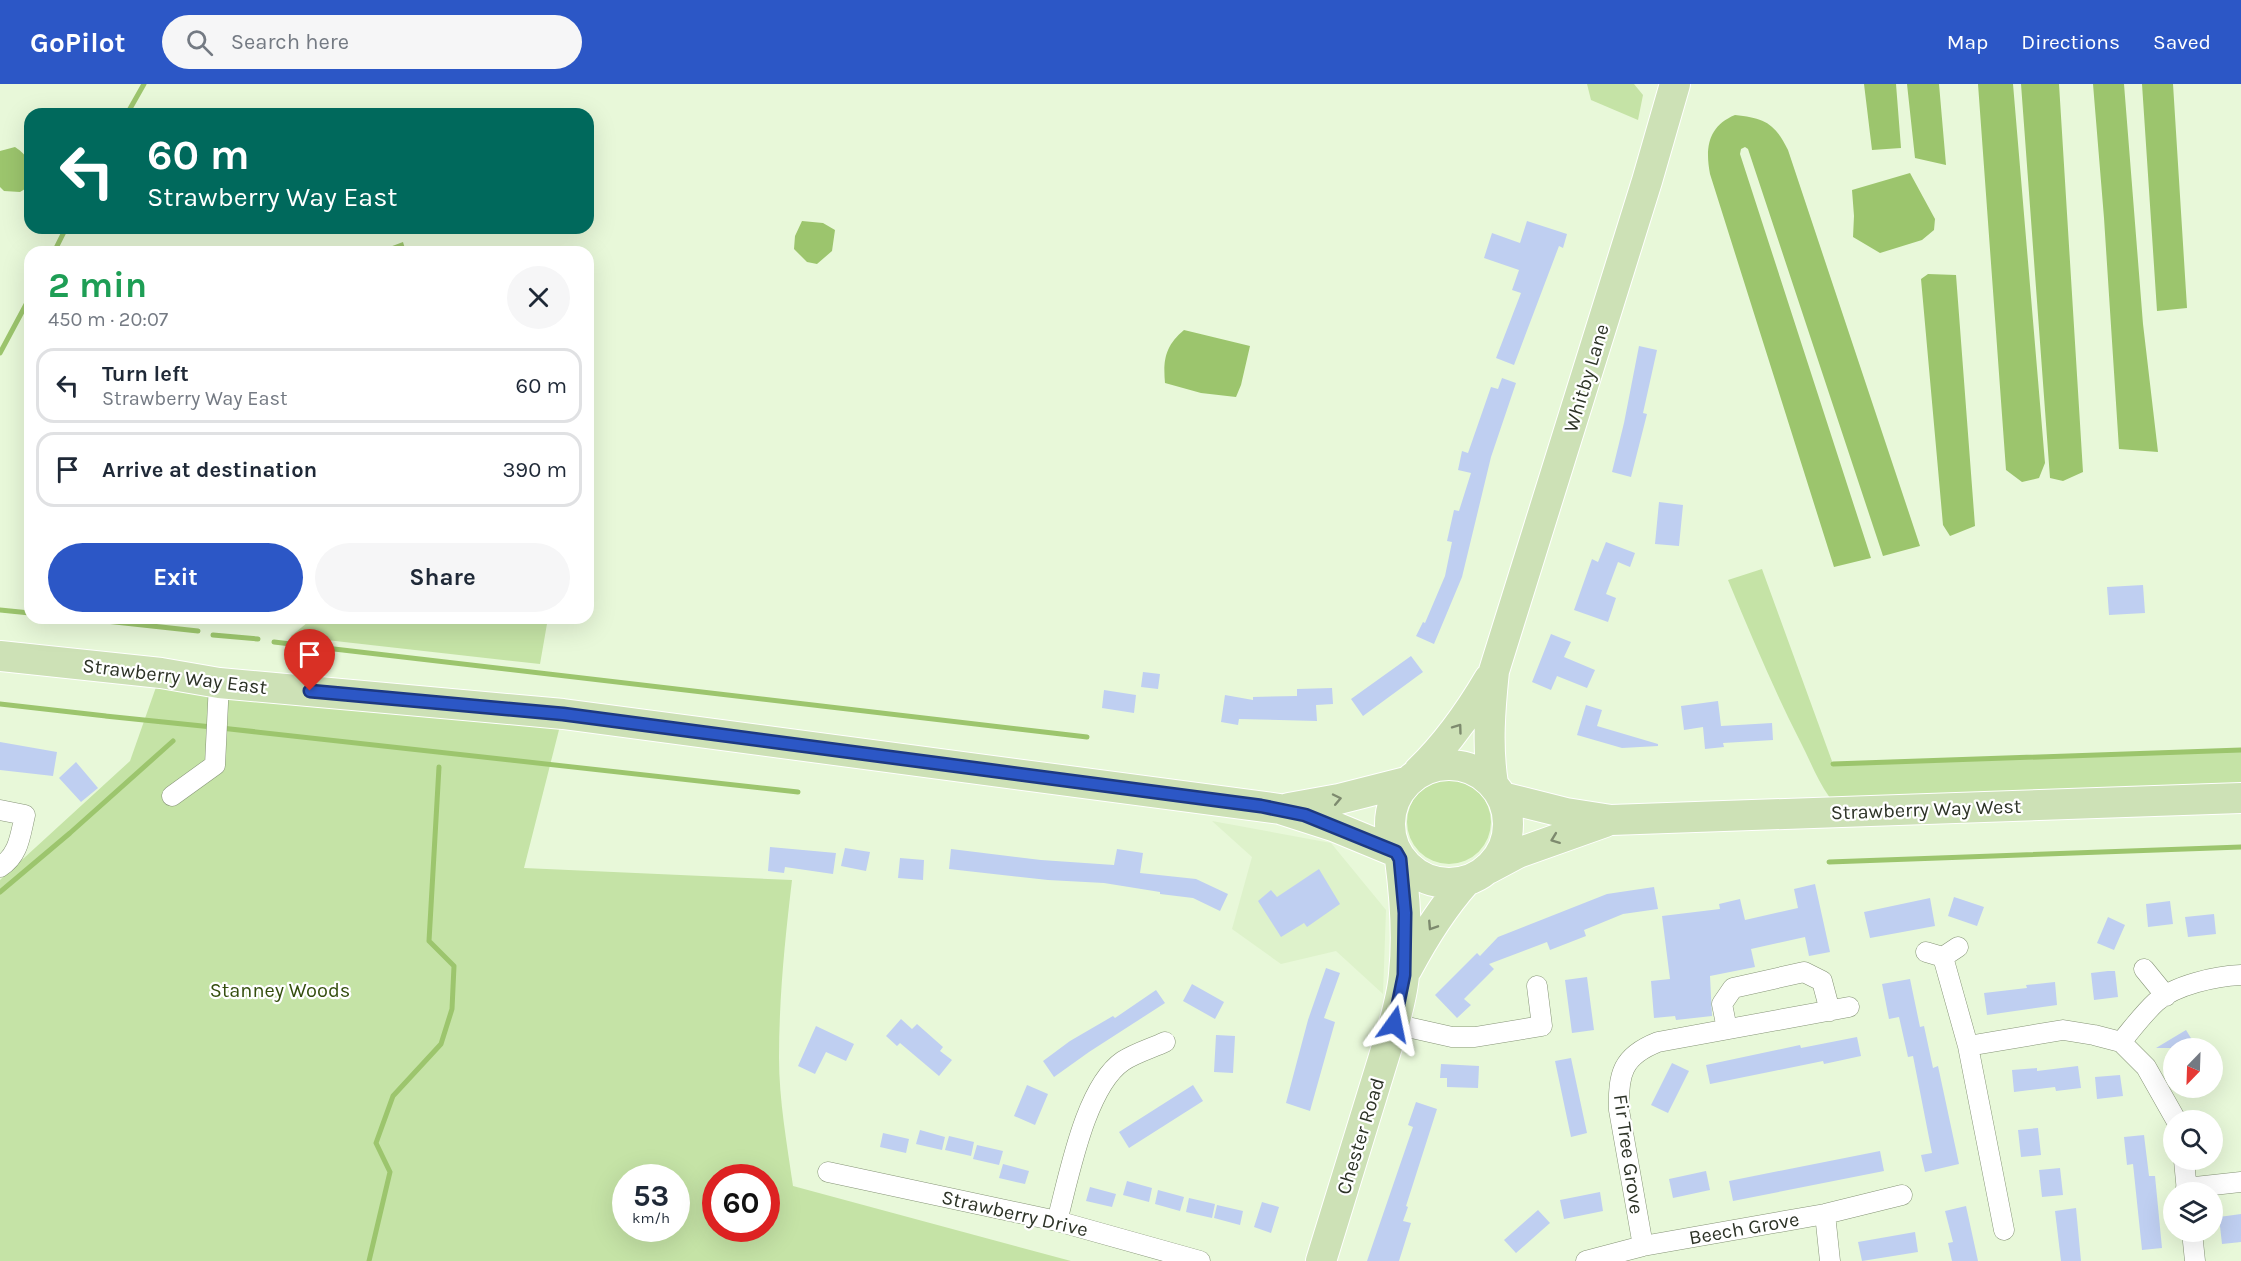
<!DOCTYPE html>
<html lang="en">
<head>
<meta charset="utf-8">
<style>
	:root { --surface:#fff; --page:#f6f6f7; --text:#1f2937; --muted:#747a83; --line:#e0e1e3; --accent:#2c57c6 }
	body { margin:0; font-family:Karla,sans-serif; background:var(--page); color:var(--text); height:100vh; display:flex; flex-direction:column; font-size:22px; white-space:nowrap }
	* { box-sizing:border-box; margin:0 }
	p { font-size:20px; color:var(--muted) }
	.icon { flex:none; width:33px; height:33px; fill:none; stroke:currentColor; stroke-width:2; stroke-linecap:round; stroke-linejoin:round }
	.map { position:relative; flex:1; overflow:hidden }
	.drawer { position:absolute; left:24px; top:162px; width:570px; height:378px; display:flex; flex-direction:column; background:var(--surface); border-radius:18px; box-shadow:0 6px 24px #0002 }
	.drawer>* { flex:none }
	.top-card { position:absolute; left:24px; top:24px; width:570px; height:126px; border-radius:18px; box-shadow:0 6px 24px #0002; background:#00695c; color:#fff; overflow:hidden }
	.needle { width:39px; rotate:203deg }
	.tools { position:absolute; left:2163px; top:954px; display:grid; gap:12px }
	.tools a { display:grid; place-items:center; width:60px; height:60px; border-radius:50%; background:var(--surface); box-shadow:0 6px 24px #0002; font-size:30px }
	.speed { position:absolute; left:612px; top:1080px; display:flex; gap:12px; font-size:30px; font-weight:700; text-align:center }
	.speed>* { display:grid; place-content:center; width:78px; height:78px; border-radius:50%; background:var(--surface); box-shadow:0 6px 24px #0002; line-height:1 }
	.speed small { font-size:15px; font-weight:400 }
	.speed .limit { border:9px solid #d22; background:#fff; color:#111 }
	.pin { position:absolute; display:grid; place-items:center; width:51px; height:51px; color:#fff; margin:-62px -26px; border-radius:50% 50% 50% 0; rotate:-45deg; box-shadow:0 0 6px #0007 }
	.pin .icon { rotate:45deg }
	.me { position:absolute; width:66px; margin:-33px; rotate:12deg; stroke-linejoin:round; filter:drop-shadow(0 0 4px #0008) }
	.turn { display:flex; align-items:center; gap:21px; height:126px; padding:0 24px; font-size:27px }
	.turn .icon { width:78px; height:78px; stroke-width:2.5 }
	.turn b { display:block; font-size:42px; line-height:51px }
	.round { display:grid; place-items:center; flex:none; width:63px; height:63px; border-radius:32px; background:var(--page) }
	.head { display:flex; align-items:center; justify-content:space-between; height:102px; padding:0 24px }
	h1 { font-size:36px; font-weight:700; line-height:45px; color:#1e9e55 }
	.cta { display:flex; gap:12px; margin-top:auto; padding:12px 24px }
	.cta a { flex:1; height:69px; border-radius:36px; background:var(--accent); color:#fff; font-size:24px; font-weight:700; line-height:69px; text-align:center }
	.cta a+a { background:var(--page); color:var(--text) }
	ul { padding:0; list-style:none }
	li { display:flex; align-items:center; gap:18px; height:75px; margin:0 12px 9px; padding:0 12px; border:3px solid var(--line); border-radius:18px }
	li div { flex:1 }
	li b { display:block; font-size:22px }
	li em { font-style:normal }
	header { display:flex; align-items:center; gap:36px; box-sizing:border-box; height:84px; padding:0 30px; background:var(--accent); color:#fff }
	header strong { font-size:28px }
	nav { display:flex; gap:33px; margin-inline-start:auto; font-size:21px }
	.search { width:420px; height:54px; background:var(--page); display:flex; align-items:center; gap:15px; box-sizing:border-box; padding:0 21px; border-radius:33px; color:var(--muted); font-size:22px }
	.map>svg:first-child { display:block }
	.built { fill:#def2cb }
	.green { fill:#c5e3a6; fill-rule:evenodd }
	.water { fill:#9cc56d }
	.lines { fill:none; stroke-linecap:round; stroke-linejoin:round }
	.stream { stroke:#9cc56d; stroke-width:5 }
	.building { fill:#bfcff1 }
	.street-casing { stroke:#869477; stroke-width:21 }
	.primary-casing { stroke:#fff; stroke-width:32 }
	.street { stroke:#fff; stroke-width:20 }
	.primary { stroke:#cde1b6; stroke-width:30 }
	.oneway { stroke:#7d8a6e }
	.route-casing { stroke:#1d3981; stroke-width:15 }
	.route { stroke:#2c57c6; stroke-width:10 }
	.labels { text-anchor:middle; stroke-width:4.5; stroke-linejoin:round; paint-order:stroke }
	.street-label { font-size:20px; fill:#2d3327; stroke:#fff }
	.park-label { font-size:20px; fill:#344e0e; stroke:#fff }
</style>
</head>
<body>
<header>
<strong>GoPilot</strong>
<div class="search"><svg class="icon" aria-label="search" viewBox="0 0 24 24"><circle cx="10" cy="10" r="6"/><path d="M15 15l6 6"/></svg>Search here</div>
<nav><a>Map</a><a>Directions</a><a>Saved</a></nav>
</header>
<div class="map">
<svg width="2241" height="1177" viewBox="0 0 2241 1177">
	<rect width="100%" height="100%" fill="#e8f8d9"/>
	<path class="built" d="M1212,737l119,22 55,67 -3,84 -47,-43 -55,13 -49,-35 20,-72z"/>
	<path class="green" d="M1587,0h47l9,11 -5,25 -47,-20z
		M1762,485l71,195 408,-14v35l-411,13c-13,-18 -20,-38 -30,-57 -27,-53 -49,-106 -72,-161z
		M313,534h235l-8,46 -249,-28z
		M161,589l402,41 -39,154 268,12c-7,59 -13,118 -13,178 0,42 8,86 14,128l278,75h-1071v-381l130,-119zM626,1094h50v50h-50zM716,1094h50v50h-50z
		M1407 738a42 42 0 1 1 84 0a42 42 0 1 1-84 0Z"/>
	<path class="water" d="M1864,0h32l5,64 -29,2z
		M1907,0h32l7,81 -31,-7z
		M1978,0h35l32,379 -6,15 -17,4 -16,-12z
		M2021,0h38l24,388 -20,9 -13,-3z
		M2093,0h31l19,240 15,128 -39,-3 -15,-231z
		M2142,0h31l14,224 -30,3z
		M1735,31c29,3 40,8 53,35l132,396 -37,10 -135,-407 -3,-2 -4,2 -1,5 131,404 -37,9 -124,-393c-5,-26 -2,-48 25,-59z
		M15,63c17,11 15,20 15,39l-10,6 -16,-1 -4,-4v-36z
		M1910,89l25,46 -1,11 -12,10 -42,13 -27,-16 1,-21 -2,-26z
		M802,137l21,2 12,7 -3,21 -15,13 -10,-2 -13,-13 1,-13z
		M403,158l3,10h-28l1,-1z
		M1928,190l28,1 19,251 -25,10 -7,-11 -22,-246z
		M1184,246l66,16 -9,39 -5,12 -35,-4 -36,-10c-2,-23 0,-37 19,-53z"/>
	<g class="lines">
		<path class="stream" d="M127,30l17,-30
			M54,168l12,-24
			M0,269l30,-56
			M0,526l30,3
			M78,534l120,13
			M213,551l45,4
			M274,558l813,95
			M0,620l106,12
			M105,632l107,11
			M221,644l577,64
			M1833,680l408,-14
			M1829,778l412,-15
			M0,808l70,-59 103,-92
			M369,1177l21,-89 -14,-29 17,-47 48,-52 11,-35 2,-43 -25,-25 10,-174"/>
	</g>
	<path class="building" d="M1527,137l40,13 -4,14 -4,-2 -45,119 -18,-7 25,-65 -9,-3 7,-20 -35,-12 8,-25 28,10z
		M1639,262l18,4 -14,63 4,1 -16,63 -19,-5 12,-49z
		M1502,294l14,5 -25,74 -29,120 -28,67 -18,-8 7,-14 2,1 20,-47 7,-34 -5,-1 7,-31 5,1 12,-38 -13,-3 4,-19 6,2 23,-66 7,2z
		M1659,418l24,3 -4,41 -24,-2z
		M1606,458l29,11 -5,14 -12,-5 -12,32 10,4 -8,24 -34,-12 18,-51 6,3z
		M2143,501l2,28 -36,2 -2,-28z
		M1551,550l20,8 -7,15 31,13 -8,18 -30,-12 -6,14 -19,-8z
		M1411,572l12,16 -60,44 -12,-17z
		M1143,588l17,2 -2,15 -17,-2z
		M1332,604l1,16 -17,1 1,16 -78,-2 -1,6 -17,-3 4,-27 28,5v-3l44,-1v-7z
		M1104,606l32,5 -2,18 -32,-5z
		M1718,617l3,25 51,-3 1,17 -50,3 1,4 -19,2 -2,-22 -19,3 -3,-24z
		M1586,621l16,5 -5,16 61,18v2l-36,2 -45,-13z
		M0,658l57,10 -4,24 -53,-6z
		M76,678l22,26 -17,14 -22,-24z
		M770,763l66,6 -3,21 -48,-7 -1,6 -16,-2z
		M845,764l25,4 -4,19 -25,-5z
		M951,765l90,11 73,5 3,-16 26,4 -3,20 56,6 32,15 -8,17 -27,-13 -33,-4v-2l-56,-9 -56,-3 -99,-11z
		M900,774l24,2 -1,20 -25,-2z
		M1319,785l21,35 -33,23 -3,-4 -23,14 -23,-36 13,-11 6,7z
		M1815,800l15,68 -21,4 -4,-19 -54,12 4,18 -45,9 2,40 -36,4 -1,-4 -21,2 -3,-37 19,-2 -8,-63 58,-7 -1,-5 21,-5 5,21 53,-12 -4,-19z
		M1654,803l4,22 -35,5 -39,16 2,6 -36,14 -3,-8 -58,22 5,5 -30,30 7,6 -14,13 -22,-23 42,-42 3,3 18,-19 109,-43z
		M1954,813l30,10 -7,19 -29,-10z
		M1930,814l5,28 -65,12 -6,-26z
		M2170,817l3,23 -25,3 -2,-23z
		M2214,830l2,20 -28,3 -3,-20z
		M2108,833l17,8 -11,25 -17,-7z
		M1326,884l14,5 -16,45 11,4 -25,89 -24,-8 22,-83z
		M2108,887h7l3,26 -24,3 -3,-27z
		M1587,893l7,53 -22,3 -7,-53z
		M1910,895l10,48 4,-1 9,42 5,-2 21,98 -34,8 -4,-17 11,-2 -19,-97 -5,1 -9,-40 -10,2 -7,-35z
		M2055,898l2,23 -70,10 -3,-22 43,-5 -1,-3z
		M1192,900l32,18 -9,17 -32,-18z
		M1156,906l9,13 -76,49 -35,25 -11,-16 27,-20 43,-25 2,2z
		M901,935l11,10 5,-5 26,23 -3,4 12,9 -13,16 -39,-33 -3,3 -11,-10z
		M816,942l38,18 -8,17 -20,-9 -11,22 -17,-8z
		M2186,946l11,18h-41z
		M1216,951l19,1 -2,37 -19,-1z
		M1857,953l4,19 -37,8 -1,-3 -113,23 -4,-19 94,-20 1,3z
		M1571,974l16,75 -16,4 -16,-76z
		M1672,979l17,8 -21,42 -17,-8z
		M1441,980l38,2 -1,22 -31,-1v-9h-7z
		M2078,982l3,22 -25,3 -1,-4 -41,5 -2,-22 25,-2v3z
		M2120,991l3,21 -26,3 -2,-22z
		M1027,1001l21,9 -13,31 -21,-9z
		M1193,1001l10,16 -74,47 -10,-16z
		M1416,1018l21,7 -31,97 2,1 -5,14 8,2 -12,38h-32l46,-134 -5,-2z
		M2038,1044l3,27 -20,2 -3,-27z
		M920,1046l25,7 -3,13 -26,-6z
		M883,1049l26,6 -3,14 -26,-6z
		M2144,1051l5,41h6l7,72 -20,2 -9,-86 -6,1 -3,-28z
		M949,1052l25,6 -3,14 -26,-6z
		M977,1061l26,6 -4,14 -26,-6z
		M1880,1067l4,20 -151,30 -4,-20z
		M1003,1080l26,7 -4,13 -26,-6z
		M2060,1084l3,27 -21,2 -3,-27z
		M1706,1087l4,19 -37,8 -4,-19z
		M1127,1097l25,7 -3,14 -26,-7z
		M1090,1103l26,7 -4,13 -26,-6z
		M1158,1106l26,7 -4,14 -25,-7z
		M1600,1108l3,19 -39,8 -4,-19z
		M1189,1114l26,6 -3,14 -26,-6z
		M1262,1118l17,5 -8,26 -17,-6z
		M1217,1121l26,6 -3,14 -26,-7z
		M1966,1122l12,55h-26l-4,-18 5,-1 -8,-31z
		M2076,1124l5,53h-20l-6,-50z
		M1538,1126l12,13 -34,30 -12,-13z
		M2241,1130v28l-19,2 -3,-27z
		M1915,1148l3,20 -56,9 -4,-19z"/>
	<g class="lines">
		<defs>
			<path id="street" d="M172,712l43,-31 4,-82
				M0,726l25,5c-5,21 -6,40 -25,52
				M1926,868l17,5 25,89 95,-16 31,5 27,7 25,25 30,53
				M1943,873l15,-10
				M2144,885l22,27
				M1394,940l58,13h23l67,-11 -5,-40
				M1727,945l-5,-25 11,-16 71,-16 18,9 8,30
				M2121,958c11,-13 22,-28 35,-40 19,-17 60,-26 85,-27
				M1968,962l36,184
				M2184,1076l3,32
				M828,1088l229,49 143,40
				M2186,1104l55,-6
				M1825,1130l5,47
				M1057,1137c12,-44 28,-134 66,-160 12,-8 29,-13 42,-19
				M2192,1148l3,29
				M1643,1162l-24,-136c-1,-36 3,-54 39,-68l191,-35
				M1586,1177l57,-15 182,-32 77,-19"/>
			<path id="primary" d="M0,572l161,17 58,10 344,31 717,95 53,17 63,26
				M1390 740a59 59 0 1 1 118 0a59 59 0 1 1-118 0Z
				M1419,687c29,-28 50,-58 70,-92
				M1493,700c-6,-38 -3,-75 1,-113l153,-490 28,-97
				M1502,713l64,16 45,7 630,-22
				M1289,724l50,-9 67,-17
				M1488,785l30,-16 87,-31
				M1407,885c17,-32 35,-61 59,-88
				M1321,1177l73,-237c4,-16 9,-33 10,-50 4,-38 1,-77 -4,-115"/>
		</defs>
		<use href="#street" class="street-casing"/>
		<use href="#primary" class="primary-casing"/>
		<use href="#street" class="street"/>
		<use href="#primary" class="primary"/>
	</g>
	<defs><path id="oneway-chevron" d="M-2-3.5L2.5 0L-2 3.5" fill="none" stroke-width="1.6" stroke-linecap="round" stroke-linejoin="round" transform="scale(1.5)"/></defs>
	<g class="oneway">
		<use href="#oneway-chevron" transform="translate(1458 644) rotate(-54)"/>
		<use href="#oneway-chevron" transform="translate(1337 715) rotate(-12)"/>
		<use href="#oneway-chevron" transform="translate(1555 755) rotate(159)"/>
		<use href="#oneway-chevron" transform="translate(1432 842) rotate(123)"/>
	</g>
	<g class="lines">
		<defs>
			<path id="route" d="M310,607l253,23 698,92 44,9 91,37 4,7 5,54 -1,62 -10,49"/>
		</defs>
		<use href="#route" class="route-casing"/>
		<use href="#route" class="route"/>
	</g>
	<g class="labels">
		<g class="street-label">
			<text transform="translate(1586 294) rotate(-73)" y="7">Whitby Lane</text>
			<text transform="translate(175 592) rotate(7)" y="7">Strawberry Way East</text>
			<text transform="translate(1926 725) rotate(-2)" y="7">Strawberry Way West</text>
			<text transform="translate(1360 1052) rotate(-73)" y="7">Chester Road</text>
			<text transform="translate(1629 1070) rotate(82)" y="7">Fir Tree Grove</text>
			<text transform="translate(1015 1129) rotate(13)" y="7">Strawberry Drive</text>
			<text transform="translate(1744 1144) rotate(-10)" y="7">Beech Grove</text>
		</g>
		<g class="park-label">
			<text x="280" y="913">Stanney Woods</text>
		</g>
	</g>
</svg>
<div class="tools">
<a><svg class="needle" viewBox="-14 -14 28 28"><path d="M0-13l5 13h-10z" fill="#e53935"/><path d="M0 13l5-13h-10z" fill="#747a83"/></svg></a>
<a><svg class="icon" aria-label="search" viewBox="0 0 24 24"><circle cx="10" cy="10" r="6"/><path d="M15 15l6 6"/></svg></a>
<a><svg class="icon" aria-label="layers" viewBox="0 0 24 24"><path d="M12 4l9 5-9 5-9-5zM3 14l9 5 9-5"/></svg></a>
</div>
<div class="speed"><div>53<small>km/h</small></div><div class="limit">60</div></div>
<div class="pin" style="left:310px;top:607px;background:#d93025"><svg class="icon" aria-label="arrive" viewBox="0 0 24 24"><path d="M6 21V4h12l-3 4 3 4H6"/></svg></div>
<svg class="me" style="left:1394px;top:940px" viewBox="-20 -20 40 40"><path d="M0-17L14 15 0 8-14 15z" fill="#2c57c6" stroke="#fff" stroke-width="4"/></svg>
<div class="top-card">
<div class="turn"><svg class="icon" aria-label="left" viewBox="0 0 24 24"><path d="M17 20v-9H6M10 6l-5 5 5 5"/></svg><div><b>60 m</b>Strawberry Way East</div></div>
</div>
<section class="drawer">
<div class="head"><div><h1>2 min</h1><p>450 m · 20:07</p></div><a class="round"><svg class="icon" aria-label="close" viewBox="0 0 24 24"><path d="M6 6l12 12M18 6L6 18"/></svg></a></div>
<ul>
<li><svg class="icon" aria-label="left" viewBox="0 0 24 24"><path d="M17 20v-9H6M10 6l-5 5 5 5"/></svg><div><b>Turn left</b><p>Strawberry Way East</p></div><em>60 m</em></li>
<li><svg class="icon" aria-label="arrive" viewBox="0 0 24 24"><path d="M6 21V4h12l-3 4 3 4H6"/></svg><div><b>Arrive at destination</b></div><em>390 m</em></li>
</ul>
<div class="cta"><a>Exit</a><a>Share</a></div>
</section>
</div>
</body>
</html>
